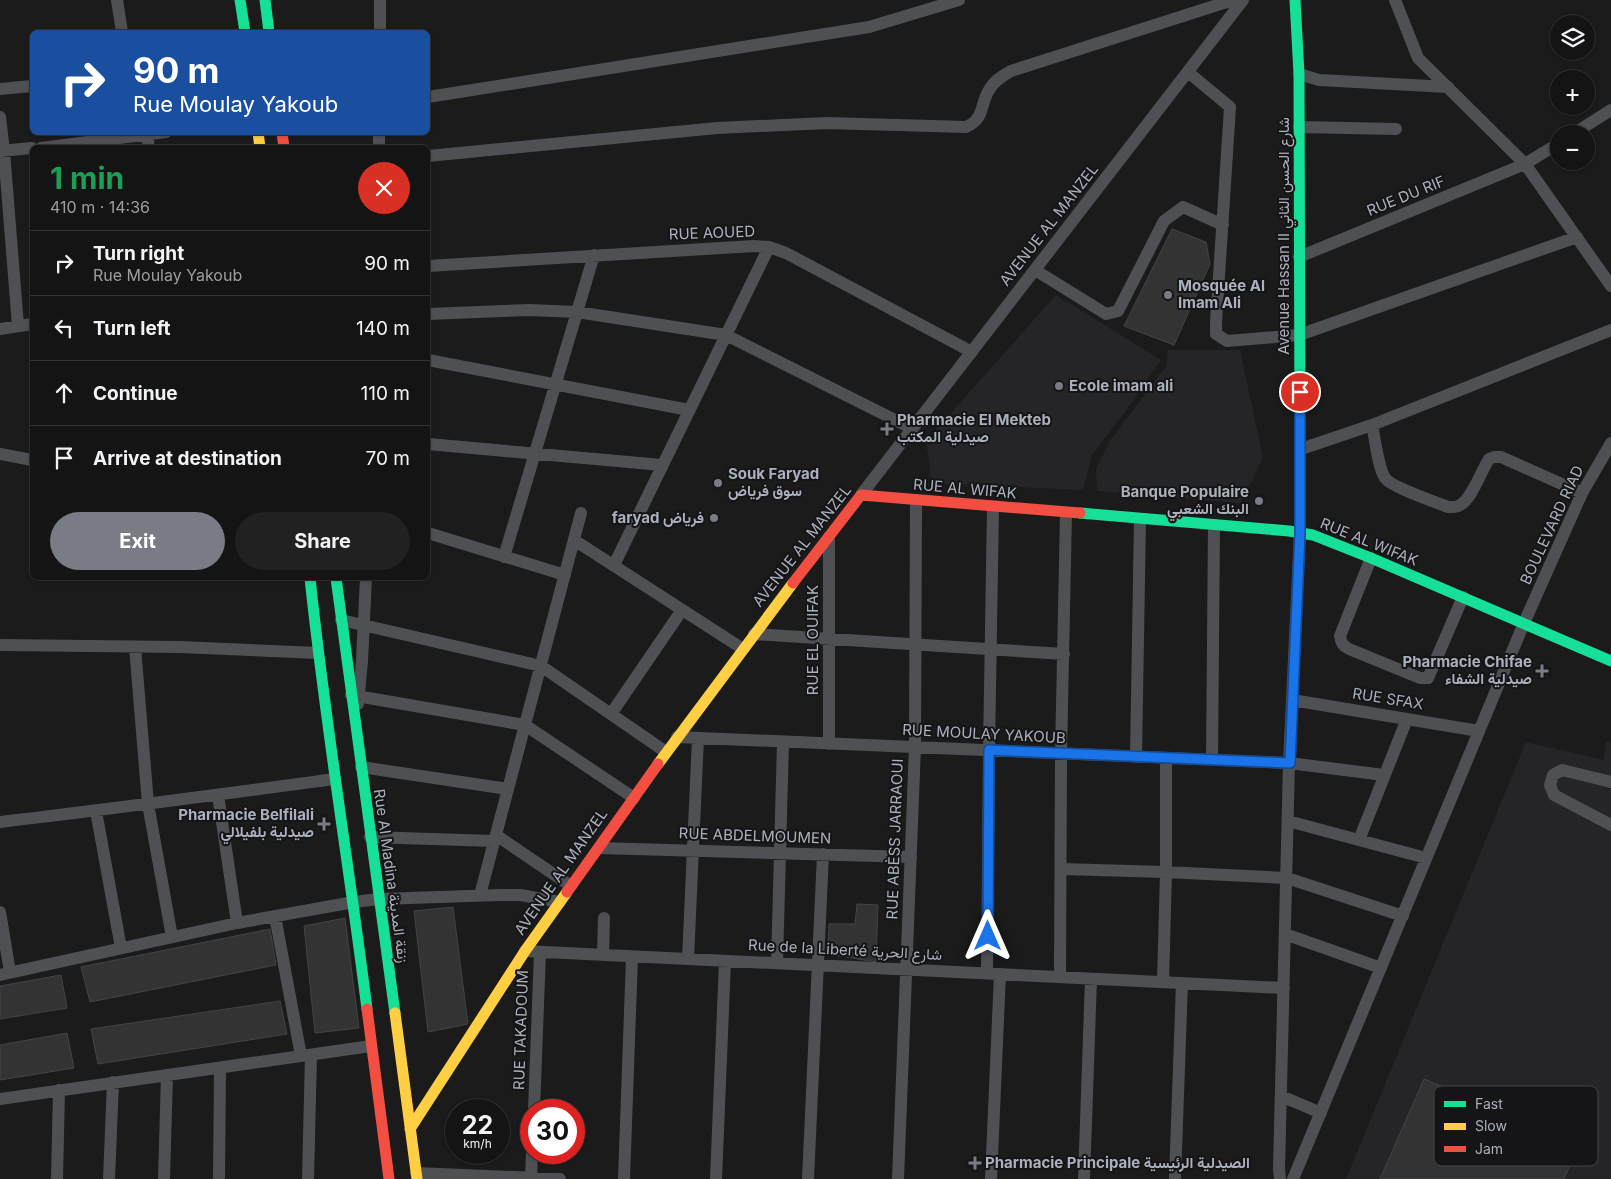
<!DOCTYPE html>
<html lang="en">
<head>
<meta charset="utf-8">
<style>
	:root { --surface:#141414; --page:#212122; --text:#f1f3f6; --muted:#9d9ea0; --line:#333334; --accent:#797c84 }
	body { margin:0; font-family:Inter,Vazirmatn,sans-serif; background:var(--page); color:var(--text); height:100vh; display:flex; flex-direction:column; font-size:19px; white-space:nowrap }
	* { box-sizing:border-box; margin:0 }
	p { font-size:16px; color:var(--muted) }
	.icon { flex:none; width:28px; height:28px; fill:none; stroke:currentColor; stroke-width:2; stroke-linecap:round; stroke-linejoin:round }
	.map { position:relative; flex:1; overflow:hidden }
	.sheet { position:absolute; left:30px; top:145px; width:400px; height:435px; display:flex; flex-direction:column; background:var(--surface); border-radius:8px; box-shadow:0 1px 4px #0004,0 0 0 1px var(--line) }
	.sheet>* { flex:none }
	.top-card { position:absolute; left:30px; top:30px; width:400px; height:105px; border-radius:8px; box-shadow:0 1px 4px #0004,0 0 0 1px var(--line); background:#1a4fa0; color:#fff; overflow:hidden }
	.fabs { position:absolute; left:1550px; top:15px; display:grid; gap:10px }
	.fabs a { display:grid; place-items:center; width:45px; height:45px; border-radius:50%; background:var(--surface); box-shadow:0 1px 4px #0004,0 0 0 1px var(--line); font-size:25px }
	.speed { position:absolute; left:445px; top:1099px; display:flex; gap:10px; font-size:25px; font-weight:700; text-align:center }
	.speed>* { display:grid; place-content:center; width:65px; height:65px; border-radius:50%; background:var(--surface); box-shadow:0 1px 4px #0004,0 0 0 1px var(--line); line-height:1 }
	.speed small { font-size:12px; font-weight:400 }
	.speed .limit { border:8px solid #d22; background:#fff; color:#111 }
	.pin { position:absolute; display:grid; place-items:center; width:42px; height:42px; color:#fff; margin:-21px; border:2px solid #fff; border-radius:50%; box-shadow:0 1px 5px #0007 }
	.me { position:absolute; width:55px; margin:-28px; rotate:0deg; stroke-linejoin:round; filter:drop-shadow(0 0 4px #0008) }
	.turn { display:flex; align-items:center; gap:18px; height:105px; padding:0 20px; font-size:22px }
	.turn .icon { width:65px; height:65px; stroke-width:2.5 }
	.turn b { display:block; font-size:35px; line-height:42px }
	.round { display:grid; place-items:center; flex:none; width:52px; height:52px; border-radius:26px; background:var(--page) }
	.summary { display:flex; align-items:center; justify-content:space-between; height:85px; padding:0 20px }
	h1 { font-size:30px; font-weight:700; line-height:38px; color:#1e9e55 }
	.primary-button { display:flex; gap:10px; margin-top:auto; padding:10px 20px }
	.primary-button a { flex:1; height:58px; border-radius:30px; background:var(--accent); color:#fff; font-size:20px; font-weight:700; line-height:58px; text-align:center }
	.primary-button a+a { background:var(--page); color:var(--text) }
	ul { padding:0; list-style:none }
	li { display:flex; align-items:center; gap:15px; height:65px; padding:0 20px; border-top:1px solid var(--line) }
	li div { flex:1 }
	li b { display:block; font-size:19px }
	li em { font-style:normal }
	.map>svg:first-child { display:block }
	.built { fill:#252527 }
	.building { fill:#333; stroke:#434447 }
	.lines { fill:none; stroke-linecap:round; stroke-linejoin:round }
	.street { stroke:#4f5054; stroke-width:12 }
	.fast { stroke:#16e098; stroke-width:11 }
	.slow { stroke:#ffcf43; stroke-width:11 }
	.jam { stroke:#f24e42; stroke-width:11 }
	.route-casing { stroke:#114b97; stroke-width:12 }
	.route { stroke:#1a73e8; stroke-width:9 }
	.poi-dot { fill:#797c84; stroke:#151517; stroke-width:2 }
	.labels { text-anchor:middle; stroke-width:4; stroke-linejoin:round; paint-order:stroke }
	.street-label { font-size:15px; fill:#abb1bc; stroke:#151517 }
	.poi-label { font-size:15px; font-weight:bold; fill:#abb1bc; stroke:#151517; text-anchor:start }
	.key { fill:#151517; stroke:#424449; stroke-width:1 }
	.key-label { font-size:14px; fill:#abb1bc }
</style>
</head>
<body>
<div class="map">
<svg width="1611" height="1179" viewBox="0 0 1611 1179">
	<rect width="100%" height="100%" fill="#1b1b1b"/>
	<path class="built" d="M1056,295l105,65 -36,52 -33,43 -9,35 -151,-7 -6,-42z
		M1168,350h72l23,108 -22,45 -144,-12 -1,-22 14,-28 56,-75z
		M1526,742l78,18 2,-18h5v437h-265z"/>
	<path class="building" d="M1172,229l34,13 4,22 -36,81 -50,-19z
		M857,904l21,1 -2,57 -48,-8 1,-30h26z
		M453,907l15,117 -40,8 -14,-121z
		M345,918l14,110 -44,5 -11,-107z
		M270,929l6,36 -186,37 -9,-35z
		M61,975l6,33 -67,11v-33z
		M280,1001l7,33 -189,30 -7,-35z
		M67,1033l7,35 -74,12v-35z
		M1424,1079l155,65 -15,35h-184z"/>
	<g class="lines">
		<path class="street" d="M117,0l5,32
			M1395,0l23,58 107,106 86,122
			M380,32v-32
			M1188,72l42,35 -14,215v12l11,7 72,-6 278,-98
			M1299,74l20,6 129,7
			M0,89l32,-3
			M428,97l441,-70 90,-27
			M0,117l4,34 14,175
			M1299,127l97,2
			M1573,134l38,-24
			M147,135l2,13
			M41,148l125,-16
			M379,148v-16
			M0,151l32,-3
			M428,156l289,-28 110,-5 139,4c19,-8 14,-23 23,-37 5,-9 13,-14 22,-19l222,-71
			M1299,257l226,-93 34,-21
			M428,266l326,-20 15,1 17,6 186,99
			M1035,270l71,44 12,-3 46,-90 19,-14 40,18
			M428,314l101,-4 48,2 149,23 187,94
			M0,329l32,-5
			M428,360l261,50
			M1372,425c3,13 6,43 13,53 6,9 51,24 63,29 5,0 8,1 12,-2 12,-6 21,-34 29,-46l5,-2h7l81,36
			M428,444l234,21
			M1301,449l71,-24 239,-95
			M0,454l32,6
			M861,495l382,-495
			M428,533l137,42
			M574,540l169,109
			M504,557l90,-302
			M1371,558l-31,78c1,7 3,10 9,13l71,29h8l35,-81
			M614,565l155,-318
			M341,620l200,46 125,86
			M754,634l310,20
			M0,645l180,2 138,6
			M135,647l13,157 24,133
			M351,695l174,30 109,73
			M1292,700l187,31
			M358,704l4,-43 4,-83
			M611,714l71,-104
			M677,737l612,26 95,12
			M829,744v-207
			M1136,757l4,-238
			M1212,760l2,-235
			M361,767l147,22
			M1611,782l-49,-12 -9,5 -3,10 4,10 57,30
			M218,795l19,128
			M96,811l25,137
			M1288,821l138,37
			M0,822c112,-13 223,-28 335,-43
			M496,835l75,51
			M370,837l124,4
			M1359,840l48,-121
			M599,848l312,9
			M1061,869l105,3 121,6 116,38
			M480,895l101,-382
			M0,912l10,60
			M275,916l26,140
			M1285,934l96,34
			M525,951l759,37
			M603,955l1,-37
			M688,959l10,-221
			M777,963l6,-221
			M987,973l2,-223 4,-243
			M0,975l237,-52 117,-21 25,-3 121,-4h20l40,7
			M1060,977l1,-223 5,-241
			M1163,982l3,-110v-114
			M1281,1096l40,17
			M0,1099l371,-53
			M534,1110l6,-158
			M416,1173l144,6
			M57,1179l2,-89
			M109,1179l4,-97
			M164,1179l3,-104
			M219,1179l1,-111
			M308,1179l3,-124
			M531,1179l1,-27
			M624,1179l8,-222
			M716,1179l9,-218
			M808,1179l15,-325
			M898,1179l17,-432 1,-247
			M991,1179l9,-205
			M1084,1179l7,-200
			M1175,1179l7,-196
			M1280,1179l-1,-10 10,-406 11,-230
			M1293,1179l231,-556 58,-130 29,-50"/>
		<path class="fast" d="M240,0l5,32
			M265,0l4,32
			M1295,0l4,74 1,364
			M1080,513l209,18 24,4 58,23 240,103
			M310,578c15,144 39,287 57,431
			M336,578l59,435"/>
		<path class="slow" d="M258,132l2,16
			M658,764l135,-181
			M395,1013l22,166
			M410,1129l115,-178 42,-59"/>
		<path class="jam" d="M282,132l2,16
			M1300,438v95
			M793,583l68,-88 219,18
			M567,892l91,-128
			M367,1009l22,170"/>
	</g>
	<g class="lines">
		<defs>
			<path id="route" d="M988,936l1,-186 301,13 10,-230v-141"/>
		</defs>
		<use href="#route" class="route-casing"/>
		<use href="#route" class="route"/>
	</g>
	<g class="poi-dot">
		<circle cx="1168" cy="295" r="5"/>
		<circle cx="1059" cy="386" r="5"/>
		<path d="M884.5 421.5h5v5h5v5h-5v5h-5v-5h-5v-5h5z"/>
		<circle cx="718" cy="483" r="5"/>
		<circle cx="1259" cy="501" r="5"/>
		<circle cx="714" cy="518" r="5"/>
		<path d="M1539.5 663.5h5v5h5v5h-5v5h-5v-5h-5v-5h5z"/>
		<path d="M321.5 816.5h5v5h5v5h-5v5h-5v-5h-5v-5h5z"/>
		<path d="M972.5 1155.5h5v5h5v5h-5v5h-5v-5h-5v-5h5z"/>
	</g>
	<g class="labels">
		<g class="street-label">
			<text transform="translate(1406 196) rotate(-22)" y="5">RUE DU RIF</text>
			<text transform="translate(1049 225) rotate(-52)" y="5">AVENUE AL MANZEL</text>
			<text transform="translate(712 233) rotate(-2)" y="5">RUE AOUED</text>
			<text transform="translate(1284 236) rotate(-90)" y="5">Avenue Hassan II شارع الحسن الثاني</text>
			<text transform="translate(965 489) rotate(5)" y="5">RUE AL WIFAK</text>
			<text transform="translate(1552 525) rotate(-65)" y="5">BOULEVARD RIAD</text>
			<text transform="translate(1369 542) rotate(22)" y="5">RUE AL WIFAK</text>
			<text transform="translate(802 546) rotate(-52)" y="5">AVENUE AL MANZEL</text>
			<text transform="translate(813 640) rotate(-90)" y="5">RUE EL OUIFAK</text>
			<text transform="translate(1388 699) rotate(9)" y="5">RUE SFAX</text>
			<text transform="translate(984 734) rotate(3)" y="5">RUE MOULAY YAKOUB</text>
			<text transform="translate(755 836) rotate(2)" y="5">RUE ABDELMOUMEN</text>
			<text transform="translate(895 839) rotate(-88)" y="5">RUE ABÈSS JARRAOUI</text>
			<text transform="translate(561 872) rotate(-55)" y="5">AVENUE AL MANZEL</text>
			<text transform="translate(391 876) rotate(82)" y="5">Rue Al Madina زنقة المدينة</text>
			<text transform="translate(845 950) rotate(3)" y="5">Rue de la Liberté شارع الحرية</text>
			<text transform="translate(521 1030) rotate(-88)" y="5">RUE TAKADOUM</text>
		</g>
		<g class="poi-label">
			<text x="1178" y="291">Mosquée Al<tspan x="1178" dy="17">Imam Ali</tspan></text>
			<text x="1069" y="391">Ecole imam ali</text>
			<text x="897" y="425">Pharmacie El Mekteb<tspan x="897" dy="17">صيدلية المكتب</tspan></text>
			<text x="728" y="479">Souk Faryad<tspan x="728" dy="17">سوق فرياض</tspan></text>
			<text x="1249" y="497" text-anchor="end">Banque Populaire<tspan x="1249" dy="17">البنك الشعبي</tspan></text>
			<text x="704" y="523" text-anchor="end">faryad فرياض</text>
			<text x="1532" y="667" text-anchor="end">Pharmacie Chifae<tspan x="1532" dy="17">صيدلية الشفاء</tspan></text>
			<text x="314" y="820" text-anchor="end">Pharmacie Belfilali<tspan x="314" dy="17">صيدلية بلفيلالي</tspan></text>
			<text x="985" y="1168">Pharmacie Principale الصيدلية الرئيسية</text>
		</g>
	</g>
	<rect x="1434" y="1086" width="164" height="80" rx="8" class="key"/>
	<rect x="1444" y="1101" width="22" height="6" fill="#16e098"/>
	<rect x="1444" y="1123" width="22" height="7" fill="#ffcf43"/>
	<rect x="1444" y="1146" width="22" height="6" fill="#f24e42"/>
	<g class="key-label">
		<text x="1475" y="1109">Fast</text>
		<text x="1475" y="1131">Slow</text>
		<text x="1475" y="1154">Jam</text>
	</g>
</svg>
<div class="fabs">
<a><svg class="icon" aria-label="layers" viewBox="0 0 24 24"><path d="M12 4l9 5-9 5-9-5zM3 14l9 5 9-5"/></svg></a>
<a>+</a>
<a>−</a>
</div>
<div class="speed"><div>22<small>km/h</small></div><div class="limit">30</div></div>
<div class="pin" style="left:1300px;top:392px;background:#d93025"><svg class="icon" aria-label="arrive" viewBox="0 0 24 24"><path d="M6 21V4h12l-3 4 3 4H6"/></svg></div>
<svg class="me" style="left:988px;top:936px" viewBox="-20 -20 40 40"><path d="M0-17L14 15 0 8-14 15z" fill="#1a73e8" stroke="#fff" stroke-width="4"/></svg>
<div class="top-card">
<div class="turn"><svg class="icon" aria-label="right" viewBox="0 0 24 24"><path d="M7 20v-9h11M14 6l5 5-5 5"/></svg><div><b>90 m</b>Rue Moulay Yakoub</div></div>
</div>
<section class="sheet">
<div class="summary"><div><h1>1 min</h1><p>410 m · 14:36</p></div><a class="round" style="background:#d93025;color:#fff"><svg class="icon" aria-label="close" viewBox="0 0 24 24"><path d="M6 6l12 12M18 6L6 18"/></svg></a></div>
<ul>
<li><svg class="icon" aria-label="right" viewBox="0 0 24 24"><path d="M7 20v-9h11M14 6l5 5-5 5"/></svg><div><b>Turn right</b><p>Rue Moulay Yakoub</p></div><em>90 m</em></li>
<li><svg class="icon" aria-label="left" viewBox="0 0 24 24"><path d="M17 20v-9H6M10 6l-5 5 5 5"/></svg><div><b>Turn left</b></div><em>140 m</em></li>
<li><svg class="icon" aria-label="ahead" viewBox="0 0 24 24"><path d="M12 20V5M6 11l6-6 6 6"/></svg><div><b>Continue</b></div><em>110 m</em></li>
<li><svg class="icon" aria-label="arrive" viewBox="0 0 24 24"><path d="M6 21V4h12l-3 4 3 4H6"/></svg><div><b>Arrive at destination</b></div><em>70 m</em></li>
</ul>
<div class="primary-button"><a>Exit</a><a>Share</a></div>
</section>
</div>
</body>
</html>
